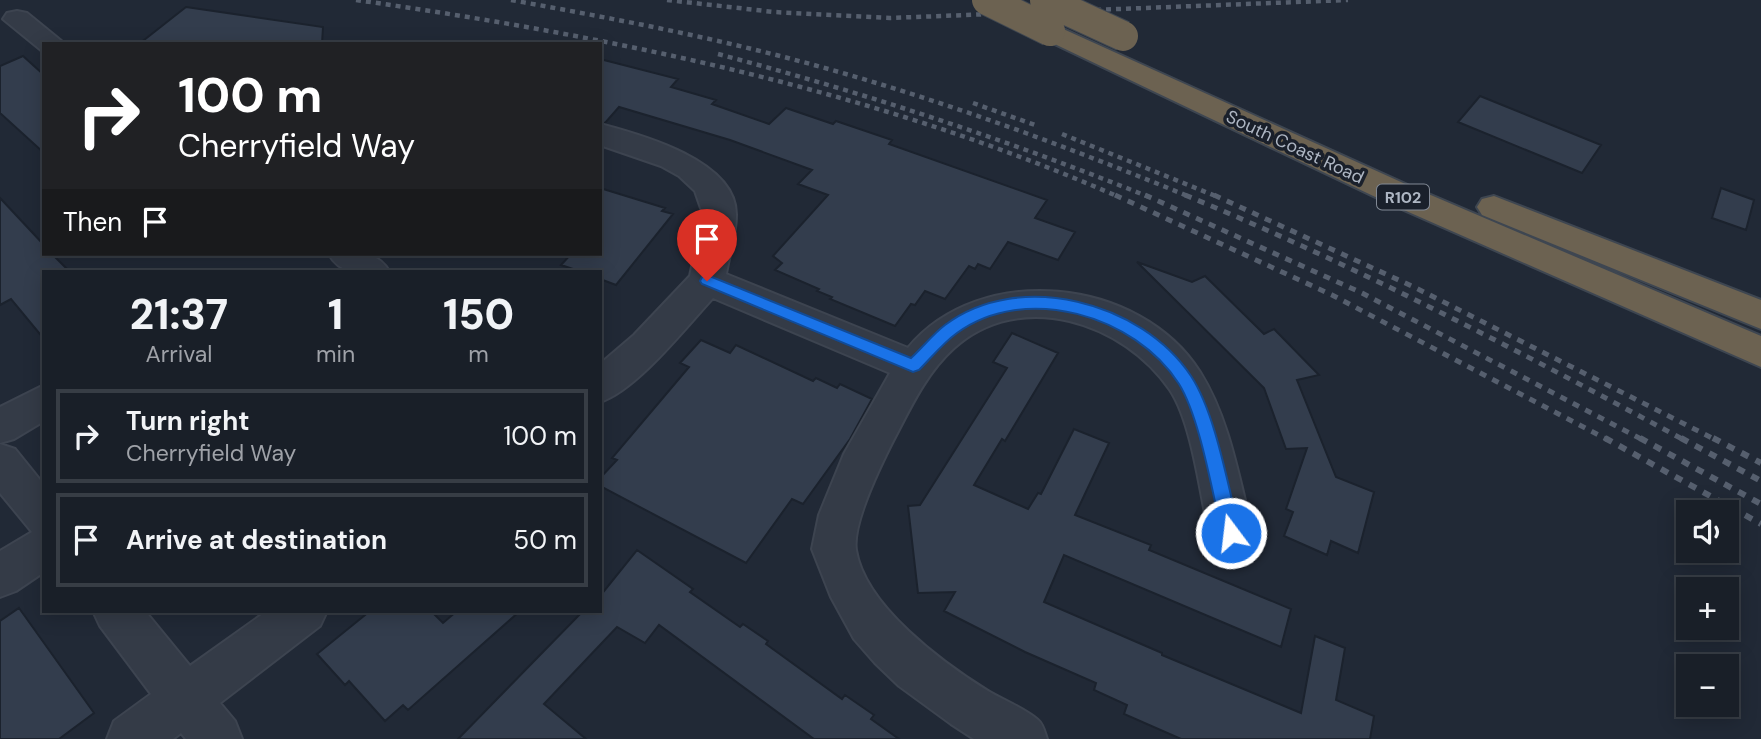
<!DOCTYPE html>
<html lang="en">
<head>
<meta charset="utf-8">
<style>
	:root { --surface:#191f28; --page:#262c34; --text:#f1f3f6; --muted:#9fa2a8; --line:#373d45 }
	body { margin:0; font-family:"DM Sans",sans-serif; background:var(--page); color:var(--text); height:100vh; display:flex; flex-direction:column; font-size:26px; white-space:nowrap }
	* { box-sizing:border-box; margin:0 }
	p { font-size:23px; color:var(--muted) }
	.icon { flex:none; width:38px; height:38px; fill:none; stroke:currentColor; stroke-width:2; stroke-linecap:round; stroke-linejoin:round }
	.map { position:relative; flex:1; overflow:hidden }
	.drawer { position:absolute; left:42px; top:270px; width:560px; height:343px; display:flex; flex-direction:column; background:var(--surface); border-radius:0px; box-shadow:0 4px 18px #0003,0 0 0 2px var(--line) }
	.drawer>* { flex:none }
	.hud { position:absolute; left:42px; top:42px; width:560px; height:214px; border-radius:0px; box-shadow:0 4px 18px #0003,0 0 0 2px var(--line); background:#202124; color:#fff; overflow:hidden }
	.fabs { position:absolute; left:1676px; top:500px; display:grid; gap:14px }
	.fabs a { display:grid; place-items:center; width:63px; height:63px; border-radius:0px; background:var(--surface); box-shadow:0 4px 18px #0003,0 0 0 2px var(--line); font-size:35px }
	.pin { position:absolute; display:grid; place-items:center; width:60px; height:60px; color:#fff; margin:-72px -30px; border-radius:50% 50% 50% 0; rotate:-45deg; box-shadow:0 0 7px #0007 }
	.pin .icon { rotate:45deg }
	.me { position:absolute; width:77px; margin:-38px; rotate:345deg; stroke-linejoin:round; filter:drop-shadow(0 0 5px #0008) }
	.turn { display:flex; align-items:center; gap:24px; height:147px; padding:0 21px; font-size:32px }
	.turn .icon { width:91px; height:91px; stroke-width:2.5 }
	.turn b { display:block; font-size:49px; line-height:60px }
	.then { display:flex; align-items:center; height:66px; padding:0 21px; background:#0003; gap:14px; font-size:26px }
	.eta { display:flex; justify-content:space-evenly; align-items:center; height:119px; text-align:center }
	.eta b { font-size:42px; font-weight:800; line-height:49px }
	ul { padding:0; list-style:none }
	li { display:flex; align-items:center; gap:21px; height:94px; margin:0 14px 10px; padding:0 7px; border:4px solid var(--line); border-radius:0px }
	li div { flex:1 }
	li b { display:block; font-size:26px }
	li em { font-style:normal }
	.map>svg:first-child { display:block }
	.building { fill:#333d4d; stroke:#1b222d; stroke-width:2 }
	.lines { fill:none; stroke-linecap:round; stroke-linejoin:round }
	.minor-casing { stroke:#3d4450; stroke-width:4 }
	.highway-casing { stroke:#3e4651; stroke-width:4 }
	.minor { fill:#343b47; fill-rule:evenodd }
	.highway { fill:#6c6251; fill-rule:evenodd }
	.rail-far2 { stroke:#565f6e; stroke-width:4.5; stroke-dasharray:5 5; stroke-linecap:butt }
	.rail-far1 { stroke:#565f6e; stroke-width:5; stroke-dasharray:7 7; stroke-linecap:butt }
	.rail { stroke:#565f6e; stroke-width:6; stroke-dasharray:8 8; stroke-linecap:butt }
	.highway-bridge-casing { stroke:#3e4651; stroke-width:32; stroke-linecap:butt }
	.highway-bridge { stroke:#6c6251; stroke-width:30 }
	.route { fill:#1a73e8; stroke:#114b97; stroke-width:2 }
	.labels { text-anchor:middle; stroke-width:7; stroke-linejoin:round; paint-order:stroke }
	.shield { fill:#1a202b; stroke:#828995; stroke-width:2 }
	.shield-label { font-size:16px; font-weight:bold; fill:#aeb6c3 }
	.street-label { font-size:18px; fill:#aeb6c3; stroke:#1a202b }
</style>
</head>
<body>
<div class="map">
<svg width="1761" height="739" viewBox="0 0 1761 739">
	<rect width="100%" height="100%" fill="#212936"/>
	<path class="building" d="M186,7l137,20 -1,17h-183z
		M23,56l21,19v78l-44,-40v-47z
		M600,59l78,20 -7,8 45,13 -4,4 57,20 17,-16 47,16 3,-3 56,19 -3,4 158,56 -12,18 40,14 -17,28 -50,-18 -18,27 -12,-5 -3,5 -6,-3 -24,33 -20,-8 -10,14 -4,-1 -16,22 -65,-27 2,-2 -15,-6 2,-2 -44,-19 7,-7 -9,-7 55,-61 -30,-11 14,-14 -82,-30 -111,-33 -14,16 -5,-1z
		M1480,96l121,49 -19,28 -124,-51z
		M600,188l65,20 -3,3 11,3 -57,71 -16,-6v-8h-21l-18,-6 10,-11h29z
		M1721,188l33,12 -8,30 -34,-12z
		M0,198l44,47v9h8l17,17h-25v68l-33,-40 -11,6z
		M1137,262l55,20 13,-6 59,58 10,-5 45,46 -22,5 39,97 38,15 -16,61 -27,-12 -4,14 -43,-19 9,-24 -7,-3 21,-61 -21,1 -22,-61z
		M1012,333l46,20 -53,88 -3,-2 -28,46 54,24 10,-16 3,1 33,-65 35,14 -34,72 76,30 -2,5 142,59 -10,38 -217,-92 -20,47 118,51v2l139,58 14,-77 30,12 -9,52 38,16 -4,23h-189l-57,-25 3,-9 -33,-15 2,-7 -71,-31 -81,-41 11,-19 -37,1 -10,-87 12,-1 87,-137 -14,-6z
		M701,340l29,13 6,-8 77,36 3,-3 21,10 3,-4 32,15 -22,40 -47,65 -11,-5 -46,64 -146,-77v-8l17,-18 -5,-2 77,-91 -9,-4z
		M637,550l56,39 -3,3 50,35 3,-3 25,17 -2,3 76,55 3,-4 29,20 -3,4 28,20h-85l-155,-114 -14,18 -28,-16 -73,77 42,35h-128l125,-128h17v-15z
		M19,608l75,105 -35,26h-59v-118z
		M370,611h61l12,12 14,-12h63l-112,99 -5,-5 -18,16 -36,-40 -4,4 -28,-31z"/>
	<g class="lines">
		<defs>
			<path id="minor" d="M17,11l10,2 38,31h-21v7l-3,-1 -38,-31 4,-6z
				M600,124c42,11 137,37 136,91 0,20 -7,41 -10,59l182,74c72,-87 232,-71 292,24 30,48 39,107 53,161l-7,14 -15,5 -15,-5 -7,-14c-9,-40 -17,-110 -39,-143 -46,-68 -150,-102 -216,-42 -29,26 -45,63 -63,97 -12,24 -39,80 -35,105 9,56 87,113 132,141 15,9 36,17 50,29 5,4 7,13 9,19h-73l-23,-15 -52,-38 -24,-23 -21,-24 -23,-42 -19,-48 7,-34 25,-61 46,-81 -177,-75c-27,29 -76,92 -113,104v-38l34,-29 56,-59 13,-62 -8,-23 -16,-15 -18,-10 -61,-21z
				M329,254c23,0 46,-6 60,17 -23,1 -48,6 -60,-17z
				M44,385v36l-30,18 -14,4v-36z
				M0,444l15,5 29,36v87l-28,19 -16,6v-46l32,-19 -32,-39z
				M93,611h52l45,55 77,-55h60l-7,15 -100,77 15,18 7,18h-56l-5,-6 -8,6h-66l7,-18 37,-27 -51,-68z"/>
			<path id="highway" d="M1050,23l362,164 349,149v31l-373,-164 -348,-166 -4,-6 4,-6z
				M1494,196l267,104v29l-279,-114 -5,-8 5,-8z"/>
		</defs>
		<use href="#minor" class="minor-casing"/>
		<use href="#highway" class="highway-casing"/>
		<use href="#minor" class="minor"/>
		<use href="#highway" class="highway"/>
		<path class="rail-far2" d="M356,0c261,37 521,91 763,197
			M511,0c82,15 164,30 245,50 148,36 293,89 434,147
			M667,0l107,12 116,6 458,-18
			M718,54c147,39 290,86 431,143
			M973,103l62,22
			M1062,134l156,63"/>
		<path class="rail-far1" d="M1115,195l217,100 276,145
			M1145,195l217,98 281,147
			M1185,195c172,71 336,157 499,245
			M1214,195l202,93 300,152"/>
		<path class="rail" d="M1605,438l156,86
			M1640,438l121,66
			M1681,438l80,43
			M1713,438l48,25"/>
		<defs>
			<path id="highway-bridge" d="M987,0l63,31
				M1045,0l78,36"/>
		</defs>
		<use href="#highway-bridge" class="highway-bridge-casing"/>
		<use href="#highway-bridge" class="highway-bridge"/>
	</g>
	<path class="route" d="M707,275l204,83c11,-10 22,-24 34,-33 74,-56 197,-23 246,51 25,38 37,111 49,157l-3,5 -6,3 -6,-3 -3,-5c-10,-41 -22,-115 -43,-149 -44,-69 -154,-101 -222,-51 -14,10 -26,25 -38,37l-6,2 -211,-88 -2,-3 2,-4z"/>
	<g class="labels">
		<rect class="shield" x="1377" y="184.5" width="52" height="25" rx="5"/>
		<g class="shield-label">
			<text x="1403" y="203">R102</text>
		</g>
		<g class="street-label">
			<text transform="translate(1295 147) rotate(25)" y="6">South Coast Road</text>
		</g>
	</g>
</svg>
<div class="fabs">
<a><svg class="icon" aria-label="sound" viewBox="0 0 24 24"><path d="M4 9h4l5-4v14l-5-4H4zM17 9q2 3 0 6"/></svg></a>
<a>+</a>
<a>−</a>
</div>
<div class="pin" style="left:707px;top:281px;background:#d93025"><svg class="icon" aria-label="arrive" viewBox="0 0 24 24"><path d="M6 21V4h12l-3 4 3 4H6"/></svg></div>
<svg class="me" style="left:1231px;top:533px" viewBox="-20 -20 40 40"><circle r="17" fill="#1a73e8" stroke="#fff" stroke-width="3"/><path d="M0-11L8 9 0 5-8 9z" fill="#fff"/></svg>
<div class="hud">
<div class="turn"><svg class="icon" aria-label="right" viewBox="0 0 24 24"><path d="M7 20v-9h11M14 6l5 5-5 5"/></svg><div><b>100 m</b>Cherryfield Way</div></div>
<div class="then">Then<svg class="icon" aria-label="arrive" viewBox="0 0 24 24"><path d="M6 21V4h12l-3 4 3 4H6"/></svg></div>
</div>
<section class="drawer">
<div class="eta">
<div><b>21:37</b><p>Arrival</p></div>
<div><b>1</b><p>min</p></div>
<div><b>150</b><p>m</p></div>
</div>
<ul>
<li><svg class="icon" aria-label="right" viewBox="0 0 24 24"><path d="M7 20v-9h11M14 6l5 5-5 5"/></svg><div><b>Turn right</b><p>Cherryfield Way</p></div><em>100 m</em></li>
<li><svg class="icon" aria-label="arrive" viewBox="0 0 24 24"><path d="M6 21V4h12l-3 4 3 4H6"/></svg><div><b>Arrive at destination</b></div><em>50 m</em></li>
</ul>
</section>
</div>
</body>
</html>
